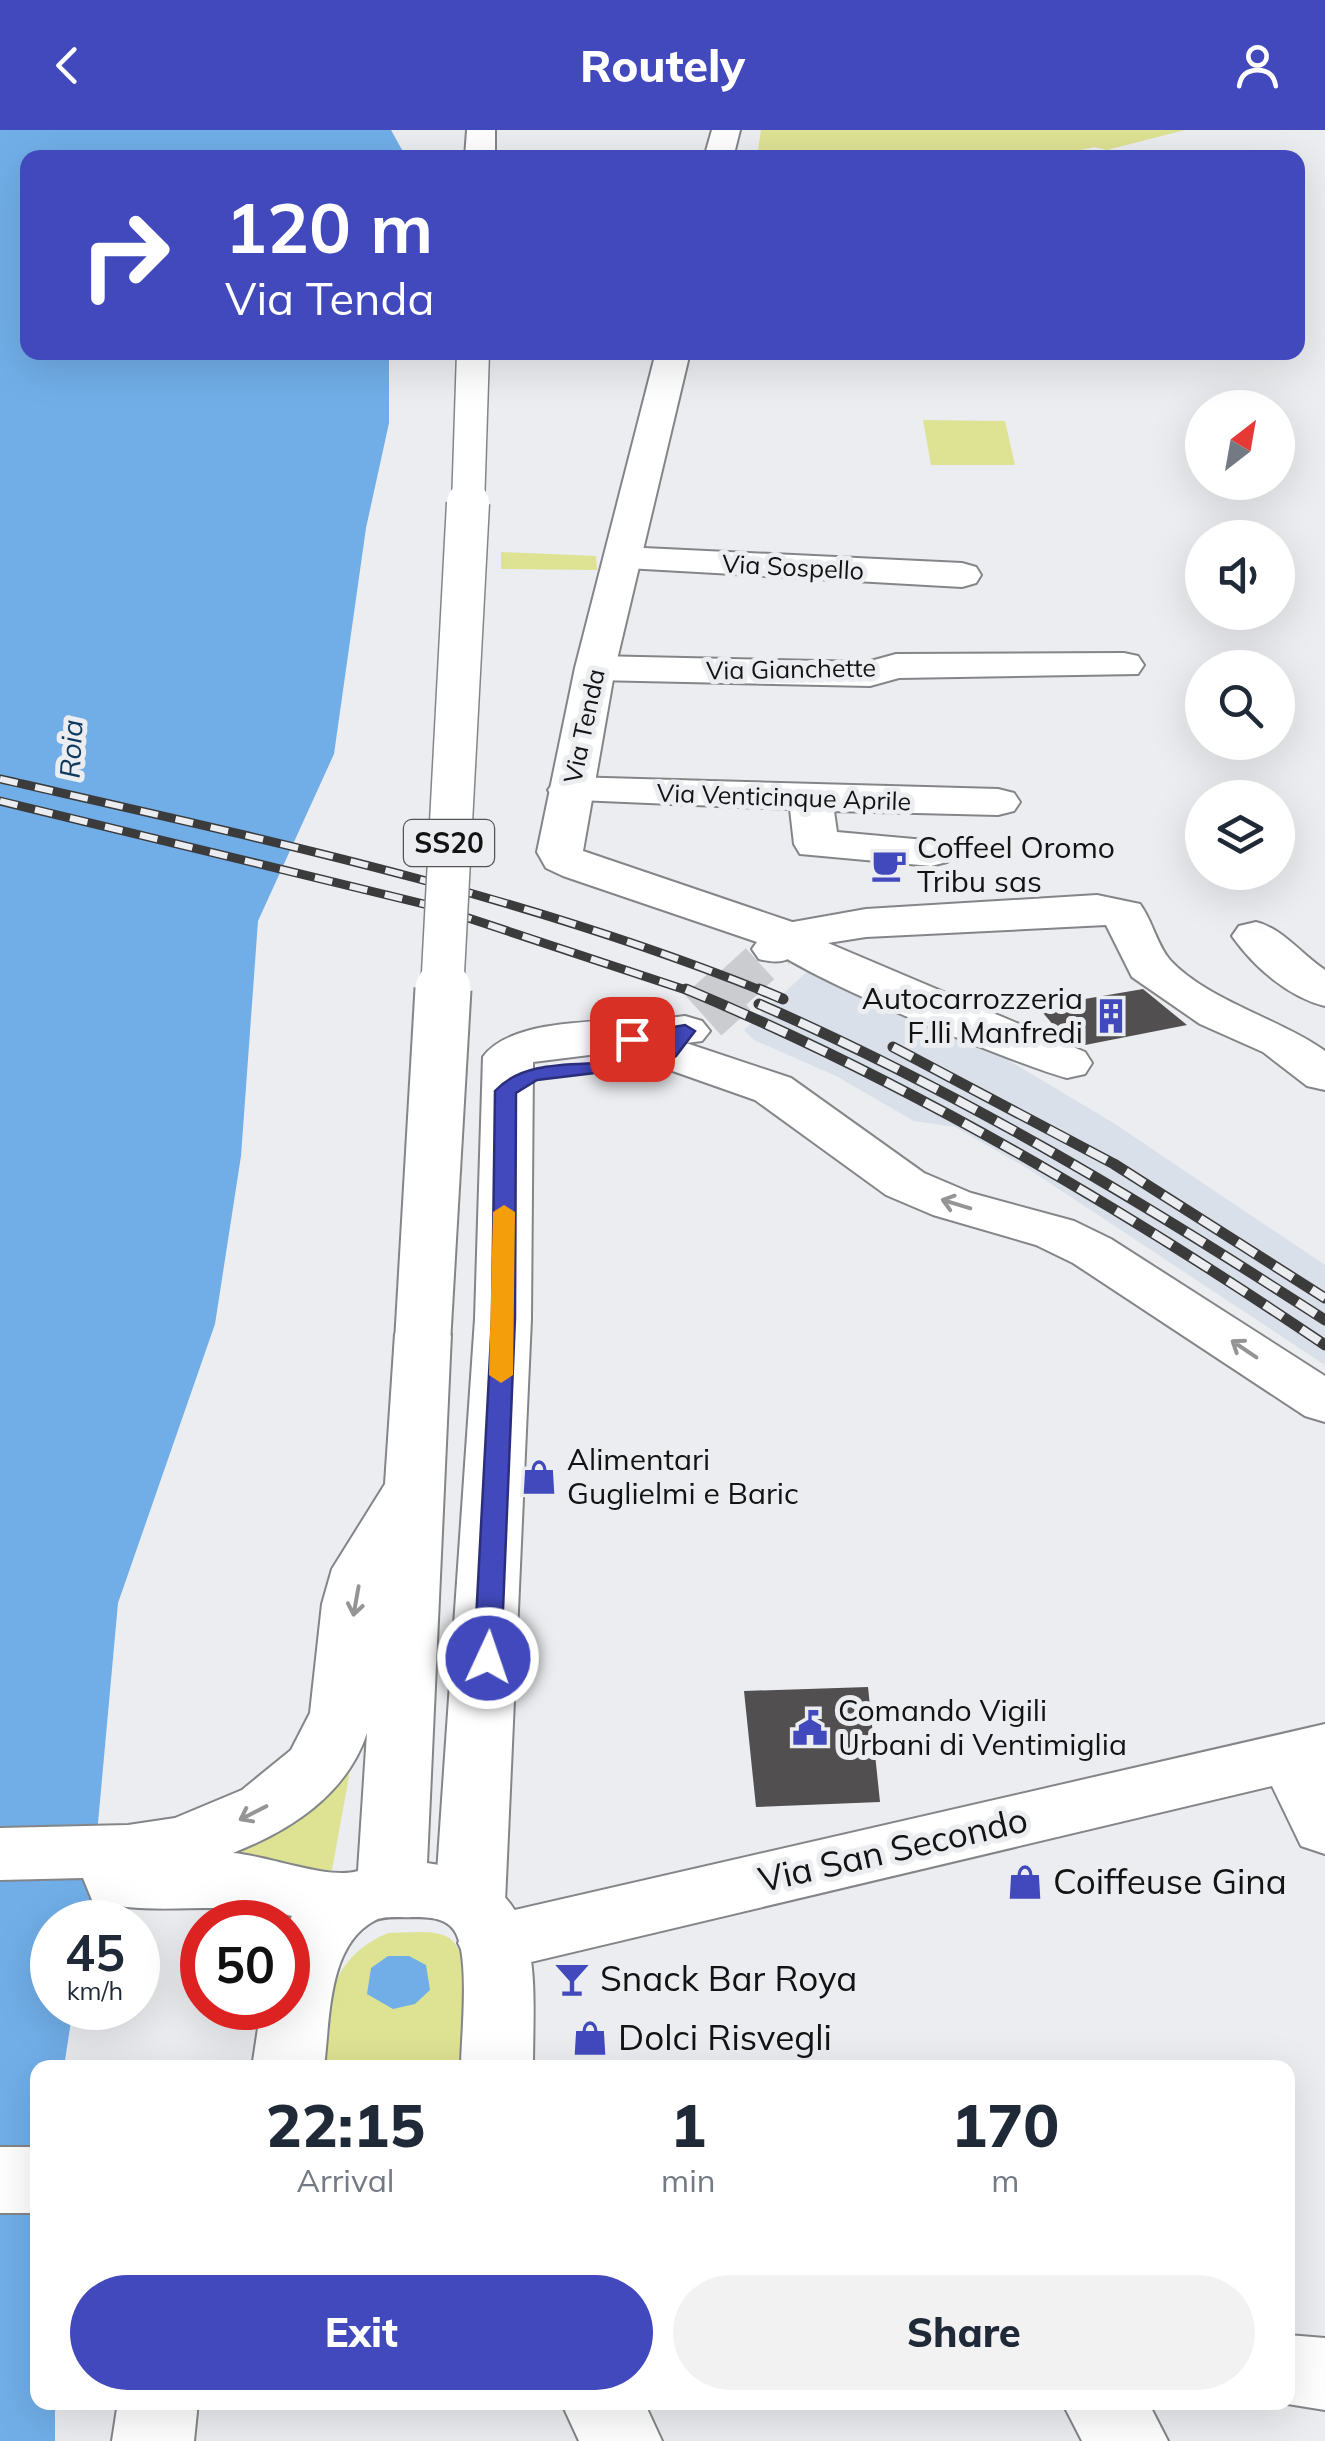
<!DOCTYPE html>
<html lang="en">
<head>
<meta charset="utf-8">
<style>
	:root { --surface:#fff; --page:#f2f2f3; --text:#1f2937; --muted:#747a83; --accent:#4249bd }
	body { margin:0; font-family:Mulish,sans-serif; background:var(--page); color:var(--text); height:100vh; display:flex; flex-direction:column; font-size:38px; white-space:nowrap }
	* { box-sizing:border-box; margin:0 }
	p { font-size:32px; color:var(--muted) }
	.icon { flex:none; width:55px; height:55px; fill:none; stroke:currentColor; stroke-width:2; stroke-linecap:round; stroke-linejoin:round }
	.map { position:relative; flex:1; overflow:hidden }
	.drawer { position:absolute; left:30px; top:1930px; width:1265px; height:350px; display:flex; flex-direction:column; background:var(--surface); border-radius:20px; box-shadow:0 10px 40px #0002 }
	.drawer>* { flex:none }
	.hud { position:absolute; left:20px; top:20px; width:1285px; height:210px; border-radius:20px; box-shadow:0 10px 40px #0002; background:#4249bd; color:#fff; overflow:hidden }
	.needle { width:65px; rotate:31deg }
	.tools { position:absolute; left:1185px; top:260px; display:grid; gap:20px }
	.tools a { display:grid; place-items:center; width:110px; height:110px; border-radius:50%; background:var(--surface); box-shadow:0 10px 40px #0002; font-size:50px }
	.speed { position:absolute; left:30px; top:1770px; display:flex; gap:20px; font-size:50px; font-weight:700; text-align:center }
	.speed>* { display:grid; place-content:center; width:130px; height:130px; border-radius:50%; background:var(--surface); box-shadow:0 10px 40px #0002; line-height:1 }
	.speed small { font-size:25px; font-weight:400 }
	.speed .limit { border:15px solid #d22; background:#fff; color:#111 }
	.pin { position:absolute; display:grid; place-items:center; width:85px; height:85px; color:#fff; margin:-42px; border-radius:20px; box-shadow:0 5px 15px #0006 }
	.me { position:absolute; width:110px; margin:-55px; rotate:3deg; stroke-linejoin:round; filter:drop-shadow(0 0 8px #0008) }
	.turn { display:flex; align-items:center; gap:35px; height:210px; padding:0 40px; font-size:45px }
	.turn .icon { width:130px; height:130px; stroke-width:2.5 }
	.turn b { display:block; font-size:70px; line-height:85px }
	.eta { display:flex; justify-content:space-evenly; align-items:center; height:170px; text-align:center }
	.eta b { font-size:60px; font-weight:800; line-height:70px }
	.cta { display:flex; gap:20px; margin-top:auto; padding:20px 40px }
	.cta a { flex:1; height:115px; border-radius:60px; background:var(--accent); color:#fff; font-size:40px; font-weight:800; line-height:115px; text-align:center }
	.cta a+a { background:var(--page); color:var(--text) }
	header { display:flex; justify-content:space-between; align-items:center; height:130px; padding:0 40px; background:var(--accent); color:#fff; font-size:45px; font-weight:800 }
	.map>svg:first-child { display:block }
	.built { fill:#dae0e9 }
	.green { fill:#dee293 }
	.water { fill:#71aee8 }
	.building { fill:#524f51 }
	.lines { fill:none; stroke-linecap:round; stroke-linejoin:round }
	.secondary-tunnel-far1 { stroke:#cbcccf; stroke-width:42; stroke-dasharray:42 21; stroke-linecap:butt }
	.secondary-tunnel { stroke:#cbcccf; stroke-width:55; stroke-dasharray:55 28; stroke-linecap:butt }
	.street-casing { stroke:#838588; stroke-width:4 }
	.secondary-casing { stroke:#838588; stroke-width:4 }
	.primary-casing { stroke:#838588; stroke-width:4 }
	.street { fill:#fff; fill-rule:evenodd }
	.secondary { fill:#fff; fill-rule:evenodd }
	.primary { fill:#fff; fill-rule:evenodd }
	.rail-far1-casing { stroke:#3b3b3c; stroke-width:9 }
	.rail-casing { stroke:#3b3b3c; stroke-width:11 }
	.rail-far1 { stroke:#ebedf0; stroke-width:6; stroke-dasharray:18; stroke-linecap:butt }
	.rail { stroke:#ebedf0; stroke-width:8; stroke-dasharray:22; stroke-linecap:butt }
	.primary-bridge-far2-casing { stroke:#838588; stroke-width:35; stroke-linecap:butt }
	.primary-bridge-far1-casing { stroke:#838588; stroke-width:45; stroke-linecap:butt }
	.primary-bridge-casing { stroke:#838588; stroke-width:59; stroke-linecap:butt }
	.primary-bridge-far2 { stroke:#fff; stroke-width:32 }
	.primary-bridge-far1 { stroke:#fff; stroke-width:42 }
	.primary-bridge { stroke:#fff; stroke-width:55 }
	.oneway { stroke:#959595 }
	.route { fill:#4249bd; stroke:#2b2f7b; stroke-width:2.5 }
	.slow { fill:#f59e0b }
	.labels { text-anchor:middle; stroke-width:10; stroke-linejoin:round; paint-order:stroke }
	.far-street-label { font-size:25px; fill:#131314; stroke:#ebedf0 }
	.far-water-label { font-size:28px; font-style:italic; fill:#0d3a60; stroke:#ebedf0 }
	.shield { fill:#ebedf0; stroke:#545456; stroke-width:2.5 }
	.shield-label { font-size:28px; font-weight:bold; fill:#131314 }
	.poi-label { font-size:30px; fill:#131314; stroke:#ebedf0; text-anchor:start }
	.near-street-label { font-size:35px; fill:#131314; stroke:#ebedf0 }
	.near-poi-label { font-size:35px; fill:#131314; stroke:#ebedf0; text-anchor:start }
</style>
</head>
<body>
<header><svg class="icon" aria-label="back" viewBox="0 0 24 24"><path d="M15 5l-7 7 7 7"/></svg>Routely<svg class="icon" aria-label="person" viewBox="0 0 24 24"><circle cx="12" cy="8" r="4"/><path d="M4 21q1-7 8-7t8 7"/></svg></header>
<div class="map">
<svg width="1325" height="2311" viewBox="0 0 1325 2311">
	<rect width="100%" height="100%" fill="#ebedf0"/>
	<path class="built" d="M812,837l181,84 119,71 213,143v100l-298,-197 -72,-41 -41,-6 -78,-45 -82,-36 -10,-10z"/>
	<path class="green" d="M761,0h424l-78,20 -13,-3 -43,10h-294z
		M923,290l82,1 10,44h-84z
		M501,422l95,4 1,14 -96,-1z
		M355,1613l-23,127 -172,-3z
		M388,1803c16,0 40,-3 55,2 35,11 22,102 21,132l-144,1c6,-60 7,-109 68,-135z"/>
	<path class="water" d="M0,0h391l15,27 -378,1v194l361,1v70l-23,105 -32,226 -76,167 -17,235 -26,168 -97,279 -29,319h-37v86h21l-9,59 -26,1v334l17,1v38h-55z
		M388,1826h21l17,9 4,25 -15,14 -22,5 -26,-15 4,-26z"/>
	<path class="building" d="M1143,859l44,36 -107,21 -14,-6 -28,-33z
		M868,1557l12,115 -124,5 -12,-116z"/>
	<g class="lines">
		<path class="secondary-tunnel-far1" d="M729,862l47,-43"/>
		<path class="secondary-tunnel" d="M703,885l29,-26"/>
		<defs>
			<path id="street" d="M623,417l339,16 14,4 5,8 -5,8 -14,4 -353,-20 -5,-8 5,-8z
				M1124,523l14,3 6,9 -6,9 -239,4 -29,8 -275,-6 -14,-3 -6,-9 6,-9 14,-3 272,6 29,-8z
				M570,647l428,12 16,4 6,9 -6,9 -16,4 -164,-4 3,21 110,10 7,10 -7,10 -16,4 -131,-12 -6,-10 -4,-35 -235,-10 -7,-9 7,-9z
				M1097,765l43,9c12,16 17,41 30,56 37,40 110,59 155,91v39l-18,-4 -44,-34 -63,-28 -68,-47 -26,-52 -240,12 -38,6 257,109 7,11 -7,11 -18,4c-47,-12 -287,-109 -309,-141l7,-10 101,-18z
				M1256,792c26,6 46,33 69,48v36c-37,-9 -71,-39 -93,-70l7,-10z
				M668,907l123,41 133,95 47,20 103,28 37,18 214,137v46l-20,-6 -232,-153 -37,-18 -103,-30 -47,-20 -131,-95 -105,-37 -7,-11 7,-11z
				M1325,1594v130l-24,-8 -29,-60 -779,185 -25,-8 -10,-20 10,-20 25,-8z
				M1288,2205l37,3v72l-50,-8h13z
				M118,2272h80l-4,39h-82z"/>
			<path id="secondary" d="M712,0h28l-7,28h-29z
				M656,222h34l-75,316 -32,183 212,72 11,19c-14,19 -24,23 -47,17l-7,-10 5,-7 -194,-66 -17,-8 -9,-16 38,-184z
				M685,886l17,5 8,10 -8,10 -169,21 -2,257 -26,583 -11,19 -24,8 -24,-8 -11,-19 40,-583 8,-262c32,-45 150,-33 202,-41z"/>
			<path id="primary" d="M467,0h28v28h-30z
				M423,1186l20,5 8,13 -24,529c122,16 106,108 106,205h-72c0,-31 10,-114 -7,-138 -9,-13 -28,-13 -42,-13 -12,1 -28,-2 -38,4 -47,25 -44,100 -50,147h-72l9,-60h27v-85l4,-7c-67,-18 -142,3 -200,-16l-9,-22 -83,2v-52l128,-3 47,-7 67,-28 49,-40 19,-37 12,-109 10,-35 53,-85 10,-150 8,-13zM367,1603l-9,138c-31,9 -89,-15 -125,-18 58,-23 113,-58 134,-120z
				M0,2017h38v66h-38z
				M561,2272h83l18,39h-83z
				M1062,2272h86l20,39h-86z"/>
		</defs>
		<use href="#street" class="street-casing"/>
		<use href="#secondary" class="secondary-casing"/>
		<use href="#primary" class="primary-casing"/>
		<use href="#street" class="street"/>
		<use href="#secondary" class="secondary"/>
		<use href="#primary" class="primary"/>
		<defs>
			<path id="rail-far1" d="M0,649c259,59 518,114 765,213
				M0,671l432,105 260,86"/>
			<path id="rail" d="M686,859c227,95 435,218 639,356
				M759,859l24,10
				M759,874c200,87 384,198 566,316
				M893,917l221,117 211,134"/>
		</defs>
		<use href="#rail-far1" class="rail-far1-casing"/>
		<use href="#rail" class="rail-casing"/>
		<use href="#rail-far1" class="rail-far1"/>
		<use href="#rail" class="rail"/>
		<defs>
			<path id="primary-bridge-far2" d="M468,376l5,-154"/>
			<path id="primary-bridge-far1" d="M442,862l26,-489"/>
			<path id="primary-bridge" d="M423,1204l20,-345"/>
		</defs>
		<use href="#primary-bridge-far2" class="primary-bridge-far2-casing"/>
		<use href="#primary-bridge-far1" class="primary-bridge-far1-casing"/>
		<use href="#primary-bridge" class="primary-bridge-casing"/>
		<use href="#primary-bridge-far2" class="primary-bridge-far2"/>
		<use href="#primary-bridge-far1" class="primary-bridge-far1"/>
		<use href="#primary-bridge" class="primary-bridge"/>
	</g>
	<defs><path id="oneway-shaft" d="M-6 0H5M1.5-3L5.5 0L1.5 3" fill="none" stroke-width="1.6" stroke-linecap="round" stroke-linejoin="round" transform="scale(2.5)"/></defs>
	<g class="oneway">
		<use href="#oneway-shaft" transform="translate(956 1074) rotate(-163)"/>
		<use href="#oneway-shaft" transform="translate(1244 1219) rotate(-146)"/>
		<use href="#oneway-shaft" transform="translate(356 1471) rotate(100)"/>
		<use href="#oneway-shaft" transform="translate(253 1683) rotate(153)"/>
	</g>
	<path class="route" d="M685,895l10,6 -19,25 -15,9 -124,15 -21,13 -1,225 -14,340 -4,6h-19l-4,-6 18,-340 3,-227c44,-48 137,-8 172,-51l-42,4v-9z"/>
	<path class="slow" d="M504,1075l11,7 -2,163 -12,8 -12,-8 4,-163z"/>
	<defs>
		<symbol id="cafe-bare" viewBox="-9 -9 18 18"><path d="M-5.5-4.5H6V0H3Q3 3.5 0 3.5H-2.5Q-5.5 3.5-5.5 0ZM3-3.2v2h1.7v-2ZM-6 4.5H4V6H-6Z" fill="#4249bd" stroke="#ebedf0" stroke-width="2.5" paint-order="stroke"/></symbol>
		<symbol id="building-bare" viewBox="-9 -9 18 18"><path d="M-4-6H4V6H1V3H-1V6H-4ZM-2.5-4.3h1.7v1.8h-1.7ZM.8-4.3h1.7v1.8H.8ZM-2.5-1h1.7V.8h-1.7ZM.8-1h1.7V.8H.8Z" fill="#4249bd" stroke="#ebedf0" stroke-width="2.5" paint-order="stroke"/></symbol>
		<symbol id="shop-bare" viewBox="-9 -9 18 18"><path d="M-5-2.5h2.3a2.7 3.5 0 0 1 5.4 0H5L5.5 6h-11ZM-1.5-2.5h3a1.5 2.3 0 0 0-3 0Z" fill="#4249bd" stroke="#ebedf0" stroke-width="2.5" paint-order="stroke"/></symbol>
		<symbol id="civic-bare" viewBox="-9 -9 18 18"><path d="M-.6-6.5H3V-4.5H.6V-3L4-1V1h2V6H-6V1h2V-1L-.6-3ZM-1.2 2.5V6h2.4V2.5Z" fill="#4249bd" stroke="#ebedf0" stroke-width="2.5" paint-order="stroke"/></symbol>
		<symbol id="bar-bare" viewBox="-9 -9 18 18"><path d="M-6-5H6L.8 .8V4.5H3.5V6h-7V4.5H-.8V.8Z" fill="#4249bd" stroke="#ebedf0" stroke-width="2.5" paint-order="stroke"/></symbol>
	</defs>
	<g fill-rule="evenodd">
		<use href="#cafe-bare" x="864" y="710" width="50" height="50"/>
		<use href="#building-bare" x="1086" y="861" width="50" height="50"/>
		<use href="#shop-bare" x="514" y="1322" width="50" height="50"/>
		<use href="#civic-bare" x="785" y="1573" width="50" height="50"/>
		<use href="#shop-bare" x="1000" y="1727" width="50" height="50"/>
		<use href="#bar-bare" x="547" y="1824" width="50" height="50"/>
		<use href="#shop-bare" x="565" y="1883" width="50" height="50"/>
	</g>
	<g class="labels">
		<g class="far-street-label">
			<text transform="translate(793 437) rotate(3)" y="9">Via Sospello</text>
			<text transform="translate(791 539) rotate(-1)" y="9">Via Gianchette</text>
			<text transform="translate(584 596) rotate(-78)" y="9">Via Tenda</text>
			<text transform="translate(784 667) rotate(2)" y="9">Via Venticinque Aprile</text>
		</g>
		<g class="far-water-label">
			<text transform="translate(71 619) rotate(-87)" y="10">Roia</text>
		</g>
		<rect class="shield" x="404" y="690" width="90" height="46" rx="8"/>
		<g class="shield-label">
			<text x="449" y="723">SS20</text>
		</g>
		<g class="poi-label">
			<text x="917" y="728">Coffeel Oromo<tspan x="917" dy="34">Tribu sas</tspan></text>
			<text x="1083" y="879" text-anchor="end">Autocarrozzeria<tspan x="1083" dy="34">F.lli Manfredi</tspan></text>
			<text x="567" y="1340">Alimentari<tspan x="567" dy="34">Guglielmi e Baric</tspan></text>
			<text x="838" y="1591">Comando Vigili<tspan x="838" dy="34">Urbani di Ventimiglia</tspan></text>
		</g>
		<g class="near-street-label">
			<text transform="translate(893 1720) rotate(-13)" y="12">Via San Secondo</text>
		</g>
		<g class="near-poi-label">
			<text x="1053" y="1764">Coiffeuse Gina</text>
			<text x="600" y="1861">Snack Bar Roya</text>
			<text x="618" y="1920">Dolci Risvegli</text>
		</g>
	</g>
</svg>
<div class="tools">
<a><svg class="needle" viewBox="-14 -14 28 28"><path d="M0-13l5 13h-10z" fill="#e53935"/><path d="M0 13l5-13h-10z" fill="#747a83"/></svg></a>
<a><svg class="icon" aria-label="sound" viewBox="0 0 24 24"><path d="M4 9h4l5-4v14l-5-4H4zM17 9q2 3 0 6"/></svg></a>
<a><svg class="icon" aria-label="search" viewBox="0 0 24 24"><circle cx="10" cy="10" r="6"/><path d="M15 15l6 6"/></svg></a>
<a><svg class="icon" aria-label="layers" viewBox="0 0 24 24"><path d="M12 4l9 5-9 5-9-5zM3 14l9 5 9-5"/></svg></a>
</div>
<div class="speed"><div>45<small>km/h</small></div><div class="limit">50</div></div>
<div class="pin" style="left:632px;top:909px;background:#d93025"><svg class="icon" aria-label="arrive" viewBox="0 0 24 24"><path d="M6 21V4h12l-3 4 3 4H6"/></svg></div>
<svg class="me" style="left:488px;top:1528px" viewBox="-20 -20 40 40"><circle r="17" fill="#4249bd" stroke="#fff" stroke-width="3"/><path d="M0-11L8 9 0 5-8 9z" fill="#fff"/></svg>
<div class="hud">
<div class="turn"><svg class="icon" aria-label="right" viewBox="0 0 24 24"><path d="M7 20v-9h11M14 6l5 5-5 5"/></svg><div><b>120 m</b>Via Tenda</div></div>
</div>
<section class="drawer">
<div class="eta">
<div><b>22:15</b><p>Arrival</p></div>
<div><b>1</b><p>min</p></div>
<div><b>170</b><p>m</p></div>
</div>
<div class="cta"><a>Exit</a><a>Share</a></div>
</section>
</div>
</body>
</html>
